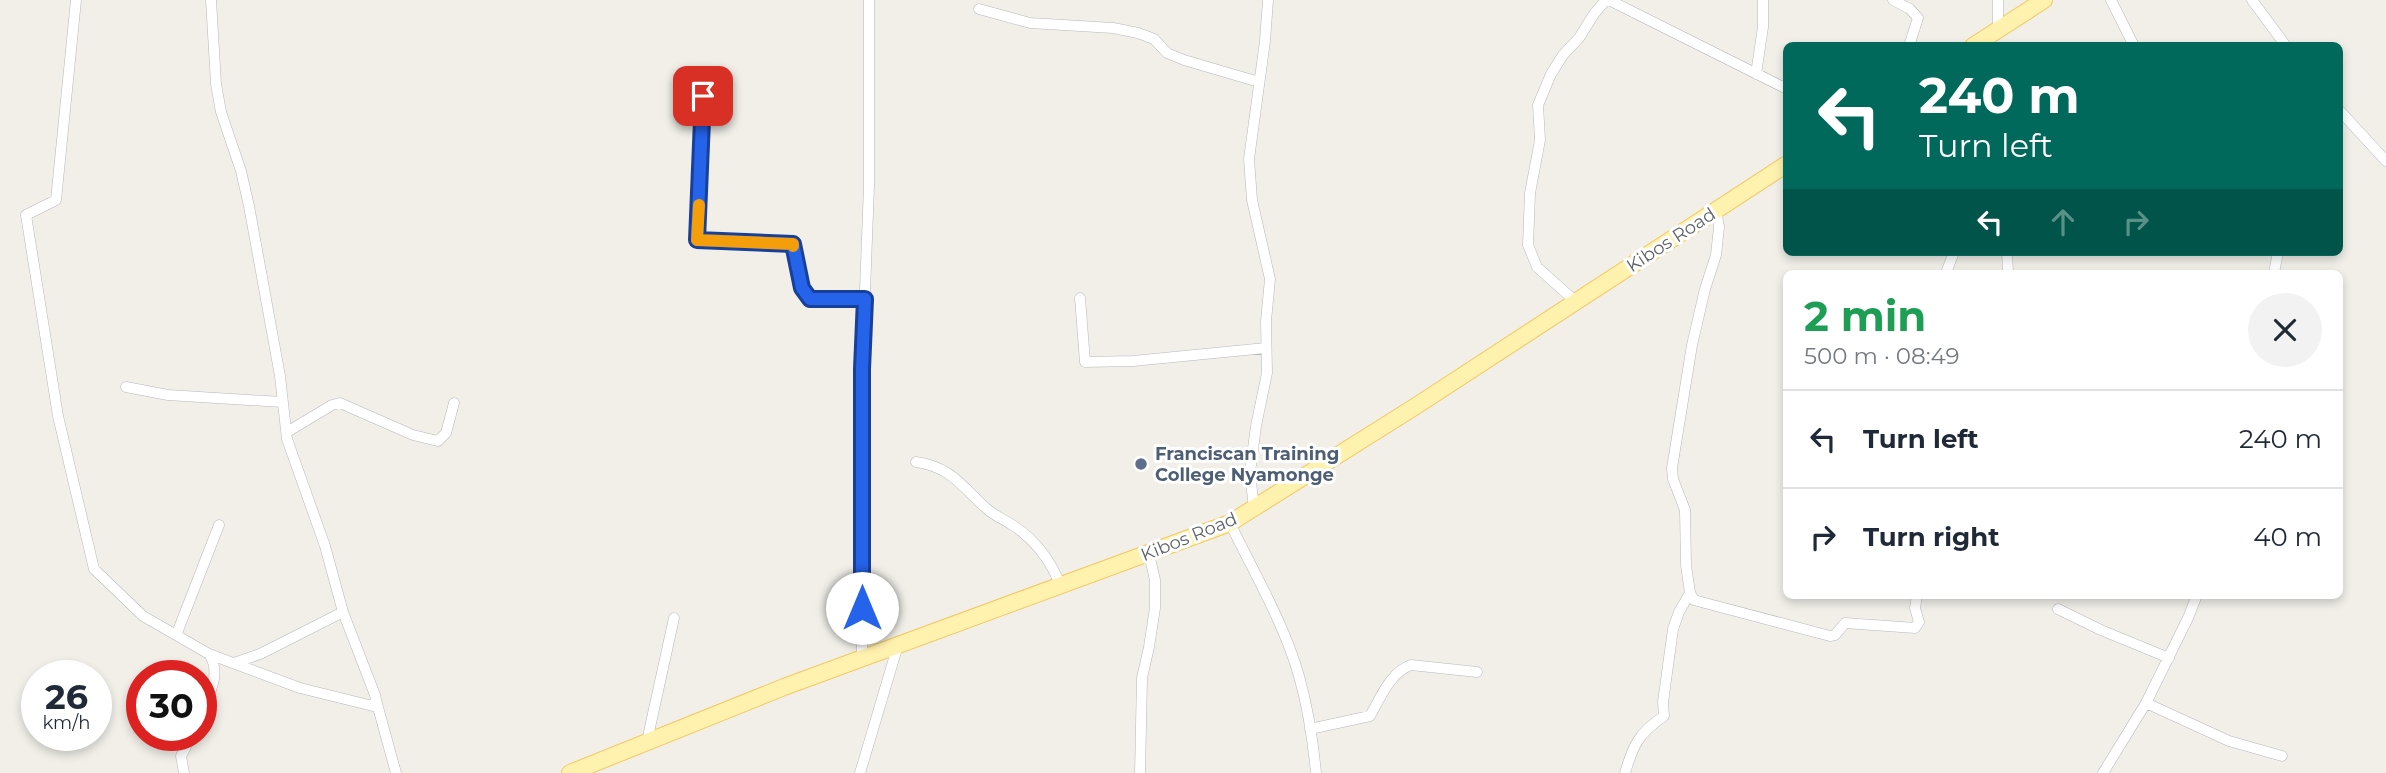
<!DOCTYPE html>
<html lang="en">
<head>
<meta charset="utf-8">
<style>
	:root { --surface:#fff; --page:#f2f2f3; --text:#1f2937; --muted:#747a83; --line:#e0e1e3 }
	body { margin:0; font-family:Montserrat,sans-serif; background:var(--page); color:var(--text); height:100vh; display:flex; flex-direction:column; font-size:26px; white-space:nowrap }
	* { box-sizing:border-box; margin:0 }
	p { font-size:23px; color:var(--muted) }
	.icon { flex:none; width:38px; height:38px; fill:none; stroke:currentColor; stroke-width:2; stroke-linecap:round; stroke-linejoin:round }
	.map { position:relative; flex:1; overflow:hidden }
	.drawer { position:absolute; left:1783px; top:270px; width:560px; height:329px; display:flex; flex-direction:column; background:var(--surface); border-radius:10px; box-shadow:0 4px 10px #0003 }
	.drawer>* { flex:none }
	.hud { position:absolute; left:1783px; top:42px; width:560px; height:214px; border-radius:10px; box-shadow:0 4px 10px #0003; background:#00695c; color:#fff; overflow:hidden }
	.speed { position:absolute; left:21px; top:660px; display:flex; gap:14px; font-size:35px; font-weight:700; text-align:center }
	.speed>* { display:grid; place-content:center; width:91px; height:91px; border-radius:50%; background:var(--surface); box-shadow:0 4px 10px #0003; line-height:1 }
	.speed small { font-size:18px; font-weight:400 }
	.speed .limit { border:10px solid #d22; background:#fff; color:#111 }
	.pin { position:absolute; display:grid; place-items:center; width:60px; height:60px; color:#fff; margin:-30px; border-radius:14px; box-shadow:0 4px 10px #0006 }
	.me { position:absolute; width:77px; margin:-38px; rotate:0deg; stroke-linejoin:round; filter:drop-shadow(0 0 5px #0008) }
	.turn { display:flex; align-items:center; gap:24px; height:147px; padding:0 21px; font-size:32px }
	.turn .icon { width:91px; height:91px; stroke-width:2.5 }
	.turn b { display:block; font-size:49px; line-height:60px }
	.lanes { display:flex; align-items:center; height:66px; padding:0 21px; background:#0003; justify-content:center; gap:35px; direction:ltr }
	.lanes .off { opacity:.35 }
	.round { display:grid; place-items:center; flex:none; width:74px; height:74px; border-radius:37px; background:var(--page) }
	.summary { display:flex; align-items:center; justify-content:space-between; height:119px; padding:0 21px }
	h1 { font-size:42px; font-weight:700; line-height:52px; color:#1e9e55 }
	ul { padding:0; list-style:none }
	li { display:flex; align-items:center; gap:21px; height:98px; padding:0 21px; border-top:2px solid var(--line) }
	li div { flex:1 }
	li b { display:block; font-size:26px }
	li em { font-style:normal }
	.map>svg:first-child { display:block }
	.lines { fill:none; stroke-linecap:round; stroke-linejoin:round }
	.street-casing { stroke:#b5b8bc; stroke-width:11 }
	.primary-casing { stroke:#f2c960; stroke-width:18 }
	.street { stroke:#fff; stroke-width:10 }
	.primary { stroke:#fff2af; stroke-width:16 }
	.route-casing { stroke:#184099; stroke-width:18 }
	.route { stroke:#2563eb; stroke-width:12 }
	.slow { stroke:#f59e0b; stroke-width:12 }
	.service-dot { fill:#5c6f8a; stroke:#fff; stroke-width:2.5 }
	.labels { text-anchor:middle; stroke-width:6; stroke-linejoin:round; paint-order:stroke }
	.street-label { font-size:18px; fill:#5f6368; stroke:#fff }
	.service-label { font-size:18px; font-weight:bold; fill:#4e5e75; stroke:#fff; text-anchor:start }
</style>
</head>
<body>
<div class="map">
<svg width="2386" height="773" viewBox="0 0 2386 773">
	<rect width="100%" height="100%" fill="#f1efe8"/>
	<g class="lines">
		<defs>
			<path id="street" d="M76,0l-20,200 -30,15 32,201 36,153 49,47 66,38 91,34 73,18 3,-6 -1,-5 -32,-83 -18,-66 -38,-107 -7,-63 -31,-170 -8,-35 -20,-59 -5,-28 -5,-84
				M1609,0l178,89
				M1893,0l17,9 8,9 -9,28
				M1998,0v30
				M2111,0l23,46
				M2252,0l34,46
				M979,9l51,14 83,5 25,5 16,6 13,14 17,7 75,22
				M704,72l-7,168 96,4 9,44 8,11h55
				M1756,74l7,-47v-26
				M2340,111l46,50
				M2007,252l1,21
				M1946,273l8,-21
				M2274,273l4,-21
				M1080,298l5,64 48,-1 133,-13
				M1576,302l-39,-35 -9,-22 2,-52 10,-53 -2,-35 13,-31 12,-19 16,-17 15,-24 12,-14
				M126,387l42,8 114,7
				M287,432l45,-27 8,-2 73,32 25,6 8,-8 8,-30
				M916,462c36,5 46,25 71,47 8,7 18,11 27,17 21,14 38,36 46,59
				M1254,509l-4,-37 6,-46 11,-53 -1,-52 4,-42 -18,-79 -3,-41 16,-118 3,-41
				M1230,523c24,50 54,100 69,153 9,32 14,65 17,97
				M1690,593l4,7 11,3 125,33 5,-1 10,-12 70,5 4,-6 -4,-14 2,-13
				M2058,609l43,21 68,28
				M177,633l42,-108
				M862,658v-289l7,-183v-186
				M234,663l26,-9 83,-42
				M376,700l20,73
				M2146,703l83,38 53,15
				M201,714c8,-19 21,-41 8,-60
				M1310,729l60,-13c10,-17 20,-44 41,-51l66,7
				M647,741l27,-123
				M184,773l-3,-17 11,-21
				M860,773l38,-128
				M1140,773l2,-95 7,-31 6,-39v-28l-6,-26
				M1625,773c8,-28 14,-40 39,-57l-1,-14 10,-73 6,-17 11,-19 -4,-28 -1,-55 -12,-31 -1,-11 20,-123 13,-56 11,-34 3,-28 -3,-17
				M2103,773l43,-70 42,-85 9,-23"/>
			<path id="primary" d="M1973,46l71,-46
				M570,773l214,-86 446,-164 186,-117 371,-242"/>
		</defs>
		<use href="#street" class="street-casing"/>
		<use href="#primary" class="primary-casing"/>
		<use href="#street" class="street"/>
		<use href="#primary" class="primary"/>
	</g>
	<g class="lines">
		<defs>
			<path id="route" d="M703,96l-6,144 96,4 9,44 8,11h55l-3,70v239"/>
		</defs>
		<use href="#route" class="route-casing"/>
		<use href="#route" class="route"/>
		<path class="slow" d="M699,205l-2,35 96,4v2"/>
	</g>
	<circle class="service-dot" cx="1141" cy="464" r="7"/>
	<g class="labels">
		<g class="street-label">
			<text transform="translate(1671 240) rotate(-33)" y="6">Kibos Road</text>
			<text transform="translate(1189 537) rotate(-22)" y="6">Kibos Road</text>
		</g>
		<g class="service-label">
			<text x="1155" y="460">Franciscan Training<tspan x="1155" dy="21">College Nyamonge</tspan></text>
		</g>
	</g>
</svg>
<div class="speed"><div>26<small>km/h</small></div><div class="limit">30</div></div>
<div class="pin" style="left:703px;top:96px;background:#d93025"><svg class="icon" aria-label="arrive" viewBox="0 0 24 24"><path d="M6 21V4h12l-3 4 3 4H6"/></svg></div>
<svg class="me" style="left:862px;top:608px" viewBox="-20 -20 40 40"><circle r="19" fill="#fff"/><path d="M0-13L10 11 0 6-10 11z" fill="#2563eb"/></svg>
<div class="hud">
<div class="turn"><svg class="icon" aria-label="left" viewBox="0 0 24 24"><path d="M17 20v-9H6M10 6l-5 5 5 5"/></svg><div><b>240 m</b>Turn left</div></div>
<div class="lanes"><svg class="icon" aria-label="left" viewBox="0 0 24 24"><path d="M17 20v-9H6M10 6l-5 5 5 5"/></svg><svg class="icon off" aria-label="ahead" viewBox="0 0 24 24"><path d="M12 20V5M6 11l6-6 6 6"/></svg><svg class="icon off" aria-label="right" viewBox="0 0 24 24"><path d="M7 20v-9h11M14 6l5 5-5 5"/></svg></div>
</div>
<section class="drawer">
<div class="summary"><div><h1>2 min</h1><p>500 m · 08:49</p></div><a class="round"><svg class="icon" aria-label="close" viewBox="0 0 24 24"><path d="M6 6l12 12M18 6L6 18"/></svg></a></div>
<ul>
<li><svg class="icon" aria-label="left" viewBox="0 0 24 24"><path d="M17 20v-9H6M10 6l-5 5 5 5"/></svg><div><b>Turn left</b></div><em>240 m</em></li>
<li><svg class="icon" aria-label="right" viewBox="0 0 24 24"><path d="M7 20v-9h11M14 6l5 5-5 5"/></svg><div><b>Turn right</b></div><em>40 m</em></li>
</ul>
</section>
</div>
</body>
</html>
